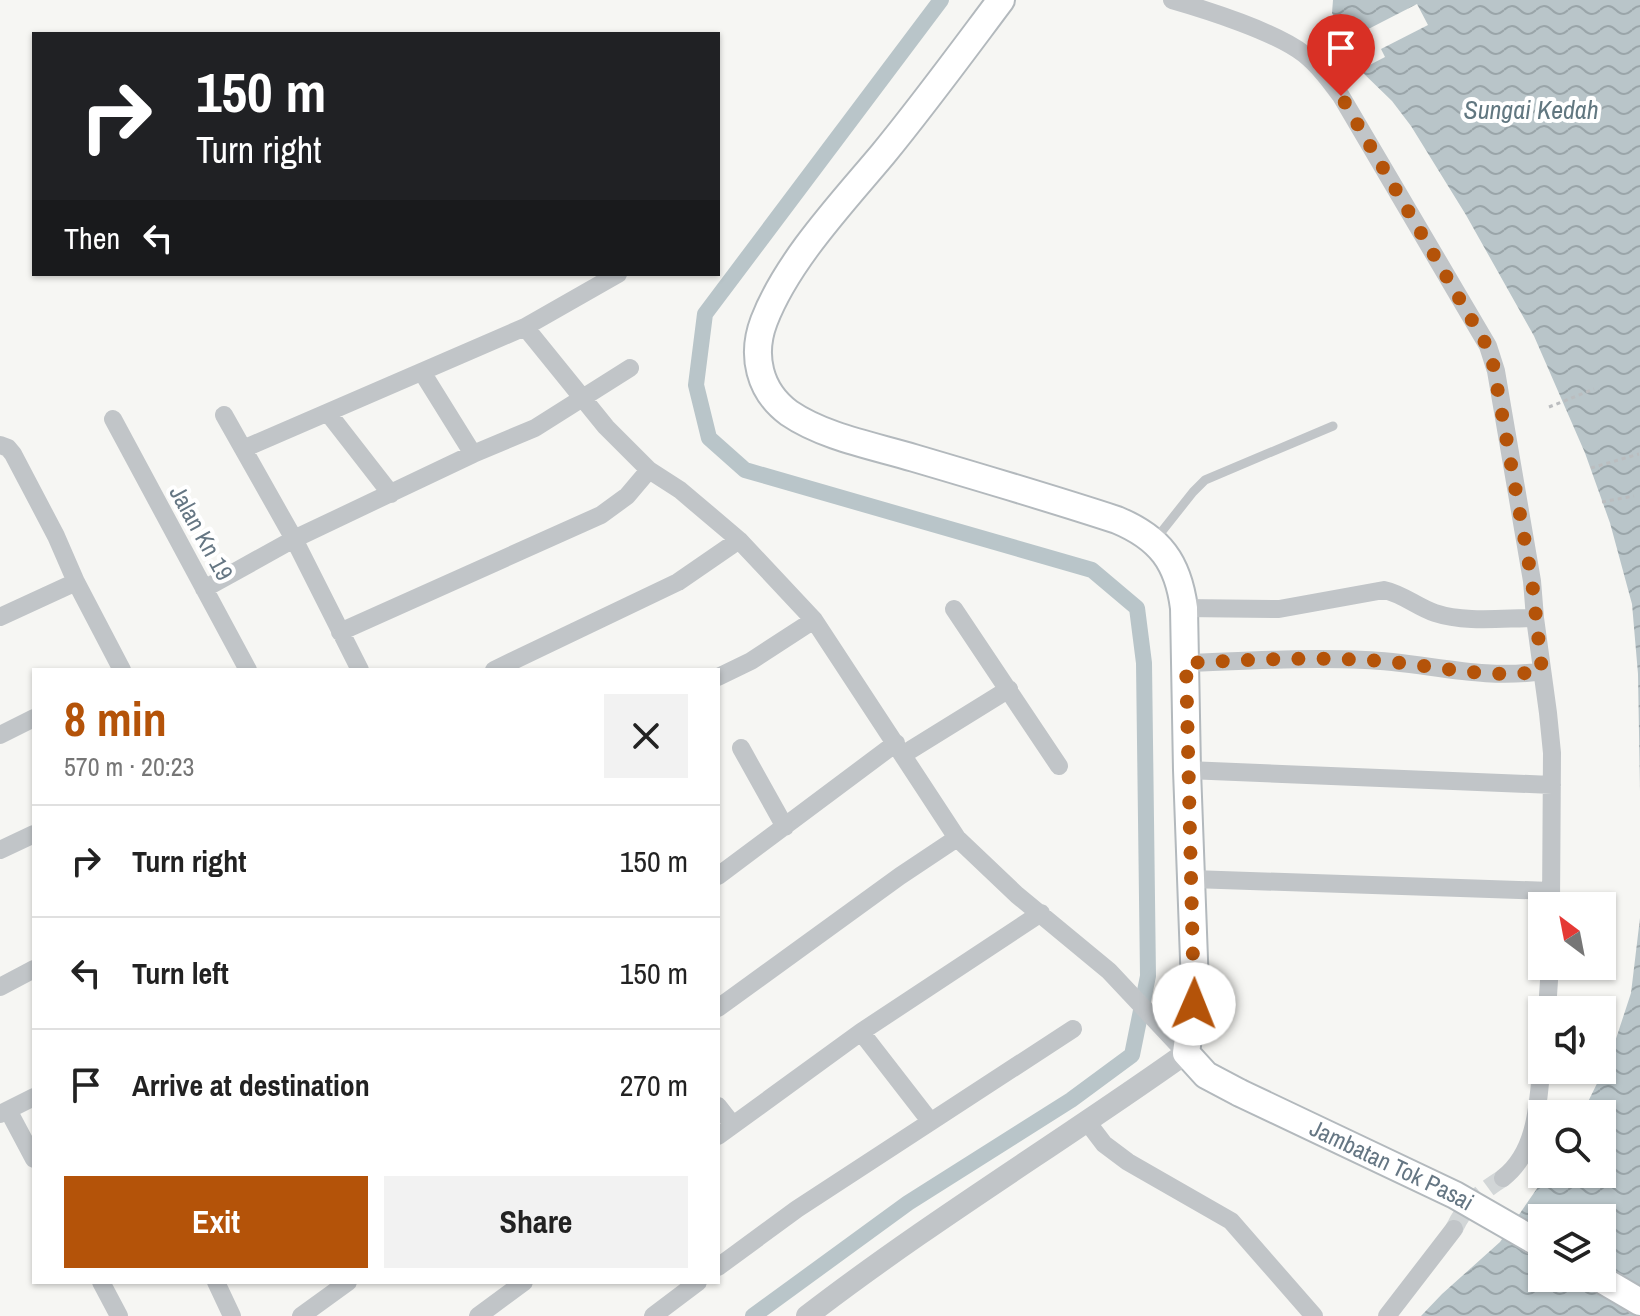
<!DOCTYPE html>
<html lang="en">
<head>
<meta charset="utf-8">
<style>
	:root { --surface:#fff; --page:#f2f2f2; --text:#222; --muted:#767676; --line:#e0e0e0; --accent:#b45309 }
	body { margin:0; font-family:"Archivo Narrow",sans-serif; background:var(--page); color:var(--text); height:100vh; display:flex; flex-direction:column; font-size:30px; white-space:nowrap }
	* { box-sizing:border-box; margin:0 }
	p { font-size:26px; color:var(--muted) }
	.icon { flex:none; width:44px; height:44px; fill:none; stroke:currentColor; stroke-width:2; stroke-linecap:round; stroke-linejoin:round }
	.map { position:relative; flex:1; overflow:hidden }
	.sheet { position:absolute; left:32px; top:668px; width:688px; height:616px; display:flex; flex-direction:column; background:var(--surface); border-radius:0px; box-shadow:0 2px 6px #0004 }
	.sheet>* { flex:none }
	.top-card { position:absolute; left:32px; top:32px; width:688px; height:244px; border-radius:0px; box-shadow:0 2px 6px #0004; background:#202124; color:#fff; overflow:hidden }
	.needle { width:52px; rotate:328deg }
	.fabs { position:absolute; left:1528px; top:892px; display:grid; gap:16px }
	.fabs a { display:grid; place-items:center; width:88px; height:88px; border-radius:0px; background:var(--surface); box-shadow:0 2px 6px #0004; font-size:40px }
	.pin { position:absolute; display:grid; place-items:center; width:68px; height:68px; color:#fff; margin:-82px -34px; border-radius:50% 50% 50% 0; rotate:-45deg; box-shadow:0 0 8px #0007 }
	.pin .icon { rotate:45deg }
	.me { position:absolute; width:88px; margin:-44px; rotate:1deg; stroke-linejoin:round; filter:drop-shadow(0 0 6px #0008) }
	.turn { display:flex; align-items:center; gap:28px; height:168px; padding:0 32px; font-size:36px }
	.turn .icon { width:104px; height:104px; stroke-width:2.5 }
	.turn b { display:block; font-size:56px; line-height:68px }
	.then { display:flex; align-items:center; height:76px; padding:0 32px; background:#0003; gap:16px; font-size:30px }
	.round { display:grid; place-items:center; flex:none; width:84px; height:84px; border-radius:0px; background:var(--page) }
	.headline { display:flex; align-items:center; justify-content:space-between; height:136px; padding:0 32px }
	h1 { font-size:48px; font-weight:700; line-height:60px; color:var(--accent) }
	.cta { display:flex; gap:16px; margin-top:auto; padding:16px 32px }
	.cta a { flex:1; height:92px; border-radius:0px; background:var(--accent); color:#fff; font-size:32px; font-weight:700; line-height:92px; text-align:center }
	.cta a+a { background:var(--page); color:var(--text) }
	ul { padding:0; list-style:none }
	li { display:flex; align-items:center; gap:24px; height:112px; padding:0 32px; border-top:2px solid var(--line) }
	li div { flex:1 }
	li b { display:block; font-size:30px }
	li em { font-style:normal }
	.map>svg:first-child { display:block }
	.water { fill:url(#water-waves); fill-rule:evenodd }
	.pier { fill:#f6f6f3 }
	.lines { fill:none; stroke-linecap:round; stroke-linejoin:round }
	.canal { stroke:#b9c5c9; stroke-width:16 }
	.minor-tunnel { stroke:#d2d6d7; stroke-width:18; stroke-dasharray:18 9; stroke-linecap:butt }
	.secondary-casing { stroke:#b3b9bd; stroke-width:30 }
	.path { stroke:#bbbdbf; stroke-width:3; stroke-dasharray:4 4; stroke-linecap:butt }
	.service { stroke:#c1c5c8; stroke-width:9 }
	.minor { stroke:#c1c5c8; stroke-width:18 }
	.tertiary { stroke:#c1c5c8; stroke-width:22 }
	.secondary { stroke:#fff; stroke-width:26 }
	.secondary-bridge-casing { stroke:#b3b9bd; stroke-width:30; stroke-linecap:butt }
	.secondary-bridge { stroke:#fff; stroke-width:26 }
	.route { stroke:#b45309; stroke-width:14; stroke-dasharray:0 25.2 }
	.labels { text-anchor:middle; stroke-width:8; stroke-linejoin:round; paint-order:stroke }
	.street-label { font-size:24px; fill:#657683; stroke:#fff }
	.water-label { font-size:26px; font-style:italic; fill:#617780; stroke:#fff }
</style>
</head>
<body>
<div class="map">
<svg width="1640" height="1316" viewBox="0 0 1640 1316">
	<defs>
		<pattern id="water-waves" width="16" height="10" patternUnits="userSpaceOnUse" patternTransform="scale(2)"><rect width="16" height="10" fill="#b9c5c9"/><path d="M0 5q4-4 8 0t8 0" fill="none" stroke="#9aa5a9"/></pattern>
	</defs>
	<rect width="100%" height="100%" fill="#f6f6f3"/>
	<path class="water" d="M1333,0h307v791l-2,-117 -6,-70 -22,-81 -25,-70 -51,-117 -68,-121 -55,-89 -19,-25 -32,-31 -28,-57z
		M1640,918v398h-219l21,-22 58,-52 47,-68h55v-60h-20l28,-57 21,-64zM1542,1218h60v60h-60z"/>
	<path class="pier" d="M1417,4l11,21 -47,24 4,8 -25,13 -15,-29z"/>
	<g class="lines">
		<path class="canal" d="M753,1316l155,-113 163,-103 61,-45 16,-79 -4,-313 -7,-55 -45,-38 -347,-100 -36,-32 -13,-53 9,-71 236,-314"/>
		<path class="minor-tunnel" d="M1454,1229c11,-24 27,-37 49,-51"/>
		<defs>
			<path id="secondary" d="M1001,0c-39,52 -77,104 -118,154 -41,49 -96,107 -119,167 -13,34 -5,70 25,92 35,24 85,33 125,45 68,20 136,40 203,62 43,18 61,42 67,88l3,162 8,216 -9,67 20,22 34,18
				M1599,1278l41,24"/>
		</defs>
		<use href="#secondary" class="secondary-casing"/>
		<path class="path" d="M1549,407l45,-18
			M1591,468l48,-14
			M1602,502l32,-6
			M1639,925h1"/>
		<path class="service" d="M1155,540l38,-48 12,-12 128,-54"/>
		<path class="minor" d="M1172,0c35,10 104,32 132,54 15,12 26,27 37,42l147,250 8,25 36,210 3,37 13,95 4,40 -1,153
			M525,327l81,100 43,43 31,20 59,50 75,80 143,218 60,57 92,76 77,82
			M422,372l51,82
			M328,413l63,81
			M224,415l70,124 66,131
			M113,419l135,251
			M0,445l8,3 5,6 43,82 20,46
			M243,449l282,-122 93,-53
			M204,589l90,-50 179,-85 62,-26 95,-60
			M1184,608l95,1 105,-19c19,4 33,17 51,23 30,10 68,5 100,5
			M954,609l105,157
			M0,617l76,-35 46,88
			M340,632l261,-117 26,-19 22,-26
			M1186,663c59,-2 119,-6 179,-3 59,2 118,21 177,11
			M494,670l184,-88 61,-42
			M718,677l33,-16 63,-41
			M0,735l34,-17
			M741,748l44,79
			M904,754l105,-65
			M1187,770l365,15
			M0,850l34,-16
			M718,876l178,-133
			M1192,879l359,12
			M0,987l34,-18
			M718,1008l182,-132 57,-38
			M1547,1010l3,-44
			M861,1032l69,89
			M718,1106l15,19
			M8,1110l26,49
			M0,1114l34,-17
			M1088,1123l16,21 24,18 103,59 83,95
			M718,1136l143,-104 180,-119
			M1503,1178c35,-27 35,-77 39,-117
			M718,1267l79,-58 276,-180
			M101,1282l18,34
			M216,1282l16,34
			M301,1316l47,-34
			M478,1316l46,-34
			M653,1316l45,-34
			M1387,1316l67,-87"/>
		<path class="tertiary" d="M807,1316c122,-94 254,-174 379,-263"/>
		<use href="#secondary" class="secondary"/>
		<defs>
			<g id="secondary-bridge">
				<path id="s1" d="M1240,1093l215,102 87,50"/>
			</g>
		</defs>
		<use href="#secondary-bridge" class="secondary-bridge-casing"/>
		<use href="#secondary-bridge" class="secondary-bridge"/>
	</g>
	<g class="lines">
		<path class="route" d="M1194,1004l-8,-341c59,-3 119,-6 179,-3 59,2 118,21 177,11l-10,-90 -41,-228 -150,-257"/>
	</g>
	<g class="labels">
		<g class="street-label">
			<text transform="translate(201 533) rotate(61)" y="8">Jalan Kn 19</text>
			<text dy="8" stroke="none"><textPath href="#s1" startOffset="168">Jambatan Tok Pasai</textPath></text>
		</g>
		<g class="water-label">
			<text x="1531" y="119">Sungai Kedah</text>
		</g>
	</g>
</svg>
<div class="fabs">
<a><svg class="needle" viewBox="-14 -14 28 28"><path d="M0-13l5 13h-10z" fill="#e53935"/><path d="M0 13l5-13h-10z" fill="#767676"/></svg></a>
<a><svg class="icon" aria-label="sound" viewBox="0 0 24 24"><path d="M4 9h4l5-4v14l-5-4H4zM17 9q2 3 0 6"/></svg></a>
<a><svg class="icon" aria-label="search" viewBox="0 0 24 24"><circle cx="10" cy="10" r="6"/><path d="M15 15l6 6"/></svg></a>
<a><svg class="icon" aria-label="layers" viewBox="0 0 24 24"><path d="M12 4l9 5-9 5-9-5zM3 14l9 5 9-5"/></svg></a>
</div>
<div class="pin" style="left:1341px;top:96px;background:#d93025"><svg class="icon" aria-label="arrive" viewBox="0 0 24 24"><path d="M6 21V4h12l-3 4 3 4H6"/></svg></div>
<svg class="me" style="left:1194px;top:1004px" viewBox="-20 -20 40 40"><circle r="19" fill="#fff"/><path d="M0-13L10 11 0 6-10 11z" fill="#b45309"/></svg>
<div class="top-card">
<div class="turn"><svg class="icon" aria-label="right" viewBox="0 0 24 24"><path d="M7 20v-9h11M14 6l5 5-5 5"/></svg><div><b>150 m</b>Turn right</div></div>
<div class="then">Then<svg class="icon" aria-label="left" viewBox="0 0 24 24"><path d="M17 20v-9H6M10 6l-5 5 5 5"/></svg></div>
</div>
<section class="sheet">
<div class="headline"><div><h1>8 min</h1><p>570 m · 20:23</p></div><a class="round"><svg class="icon" aria-label="close" viewBox="0 0 24 24"><path d="M6 6l12 12M18 6L6 18"/></svg></a></div>
<ul>
<li><svg class="icon" aria-label="right" viewBox="0 0 24 24"><path d="M7 20v-9h11M14 6l5 5-5 5"/></svg><div><b>Turn right</b></div><em>150 m</em></li>
<li><svg class="icon" aria-label="left" viewBox="0 0 24 24"><path d="M17 20v-9H6M10 6l-5 5 5 5"/></svg><div><b>Turn left</b></div><em>150 m</em></li>
<li><svg class="icon" aria-label="arrive" viewBox="0 0 24 24"><path d="M6 21V4h12l-3 4 3 4H6"/></svg><div><b>Arrive at destination</b></div><em>270 m</em></li>
</ul>
<div class="cta"><a>Exit</a><a>Share</a></div>
</section>
</div>
</body>
</html>
